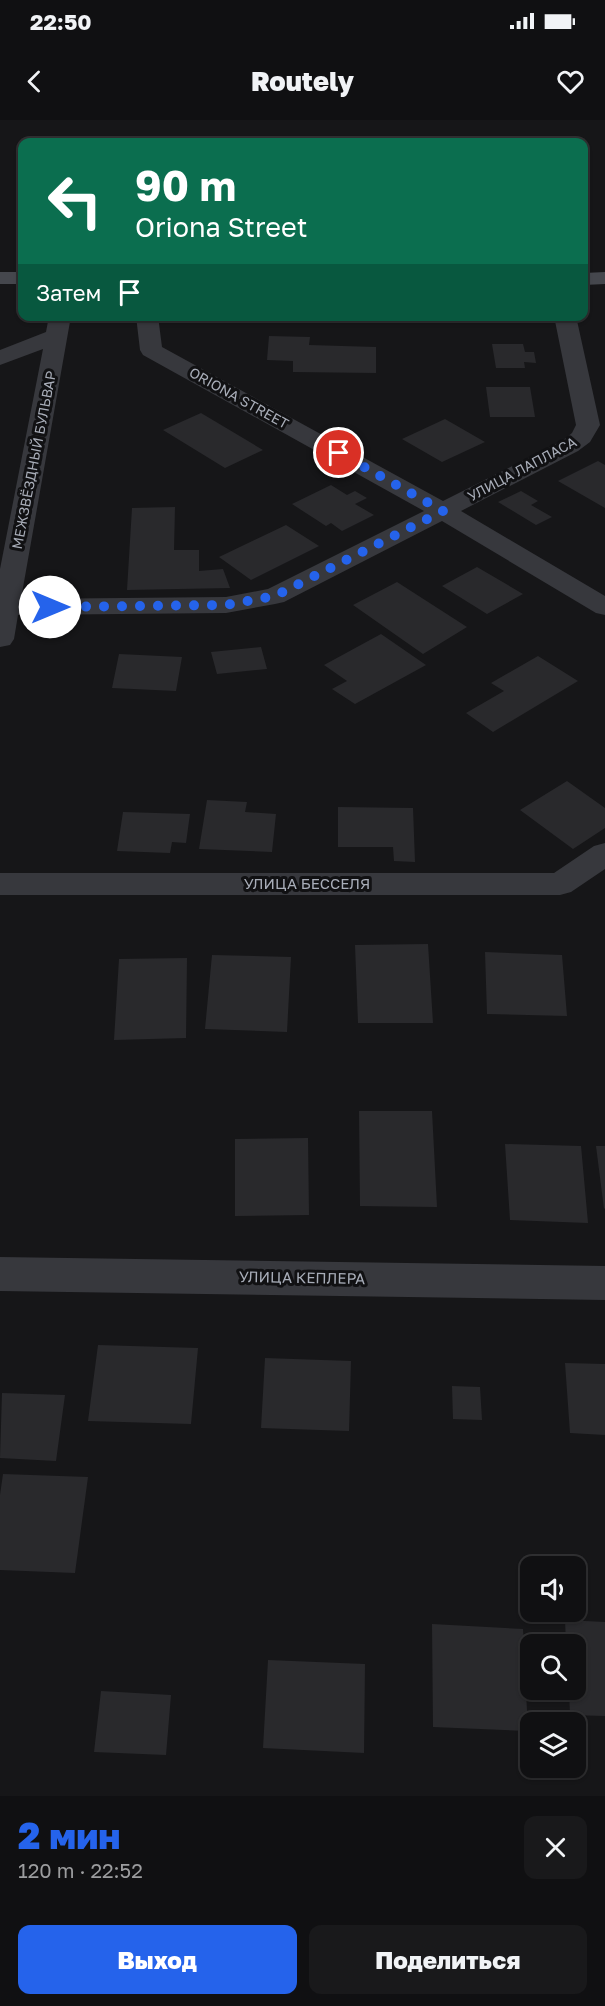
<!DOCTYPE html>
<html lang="ru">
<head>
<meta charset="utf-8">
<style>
	:root { --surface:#101012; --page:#19191b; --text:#f1f3f6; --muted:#9c9d9f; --line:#303032; --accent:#2563eb }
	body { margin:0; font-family:"Golos Text",sans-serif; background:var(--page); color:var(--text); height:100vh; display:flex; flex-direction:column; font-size:22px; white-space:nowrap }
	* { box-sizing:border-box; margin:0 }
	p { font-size:20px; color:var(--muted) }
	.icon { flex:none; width:33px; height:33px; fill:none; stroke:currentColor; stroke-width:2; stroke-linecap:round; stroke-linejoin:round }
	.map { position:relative; height:1676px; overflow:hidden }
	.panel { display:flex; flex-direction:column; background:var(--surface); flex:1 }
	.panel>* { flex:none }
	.guide { position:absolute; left:18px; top:18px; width:570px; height:183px; border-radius:12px; box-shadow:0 2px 4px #0004,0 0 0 2px var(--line); background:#0b6e4f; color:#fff; overflow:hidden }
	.controls { position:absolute; left:520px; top:1436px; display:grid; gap:12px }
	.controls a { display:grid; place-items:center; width:66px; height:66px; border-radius:12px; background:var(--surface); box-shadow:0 2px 4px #0004,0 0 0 2px var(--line); font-size:30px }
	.pin { position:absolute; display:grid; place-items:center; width:51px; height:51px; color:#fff; margin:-26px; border:3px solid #fff; border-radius:50%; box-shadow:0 2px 6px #0007 }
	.me { position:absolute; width:66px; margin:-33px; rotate:90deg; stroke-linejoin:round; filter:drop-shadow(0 0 4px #0008) }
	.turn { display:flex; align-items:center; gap:21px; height:126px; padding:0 18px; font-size:27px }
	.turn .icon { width:78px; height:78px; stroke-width:2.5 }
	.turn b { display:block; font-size:42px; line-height:51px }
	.then { display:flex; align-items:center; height:57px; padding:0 18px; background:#0003; gap:12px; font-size:22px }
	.round { display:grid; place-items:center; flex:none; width:63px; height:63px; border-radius:12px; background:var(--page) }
	.headline { display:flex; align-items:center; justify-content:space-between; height:102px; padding:0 18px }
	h1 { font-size:36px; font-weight:800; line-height:45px; color:var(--accent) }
	.button { display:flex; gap:12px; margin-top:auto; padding:12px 18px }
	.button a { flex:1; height:69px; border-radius:12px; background:var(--accent); color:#fff; font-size:24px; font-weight:800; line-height:69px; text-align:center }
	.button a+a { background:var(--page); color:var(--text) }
	.status { display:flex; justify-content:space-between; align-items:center; height:42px; padding:0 30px; background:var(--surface); direction:ltr }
	.status svg { height:16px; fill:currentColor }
	header { display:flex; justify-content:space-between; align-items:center; height:78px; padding:0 18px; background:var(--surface); font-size:27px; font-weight:800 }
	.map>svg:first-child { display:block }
	.building { fill:#29292c }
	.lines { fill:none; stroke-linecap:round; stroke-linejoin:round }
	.street { fill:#37383d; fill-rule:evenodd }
	.secondary { fill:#45474d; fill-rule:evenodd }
	.route { stroke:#2563eb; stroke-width:10; stroke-dasharray:0 18 }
	.labels { text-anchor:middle; stroke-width:6; stroke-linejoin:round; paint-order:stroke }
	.far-street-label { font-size:14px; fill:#a8adb8; stroke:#111113 }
	.street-label { font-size:15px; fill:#a8adb8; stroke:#111113 }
</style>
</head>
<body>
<div class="status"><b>22:50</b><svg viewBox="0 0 49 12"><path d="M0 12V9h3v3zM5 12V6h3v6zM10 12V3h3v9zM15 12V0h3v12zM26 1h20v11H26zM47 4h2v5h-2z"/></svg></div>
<header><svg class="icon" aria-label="back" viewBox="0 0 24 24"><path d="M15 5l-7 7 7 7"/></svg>Routely<svg class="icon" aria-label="heart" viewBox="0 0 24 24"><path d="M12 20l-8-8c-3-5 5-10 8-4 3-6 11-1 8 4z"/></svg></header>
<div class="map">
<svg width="605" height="1676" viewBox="0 0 605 1676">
	<rect width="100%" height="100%" fill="#161618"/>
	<path class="building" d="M269,216l41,1 -1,8 67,2v26l-83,-1v-11l-26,-1z
		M492,224h31l2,8h9l2,11 -12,-1 1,6h-29z
		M486,267h44l5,30h-45z
		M201,293l62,37 -38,18 -62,-38z
		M445,299l40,23 -43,20 -40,-23z
		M598,341l7,4v43l-47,-27z
		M331,365l16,10 8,-4 12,7 -12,6 19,11 -32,16 -11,-8 -5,3 -34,-22z
		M521,371l17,10 -7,4 21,12 -16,8 -38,-23z
		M175,387l-1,43h25v21l24,-2 7,19 -103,2 5,-82z
		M286,405l33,21 -68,34 -32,-23z
		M477,447l46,27 -36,20 -45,-28z
		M397,462l70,45 -44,27 -70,-49z
		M381,514l45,31 -71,39 -23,-15 15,-8 -23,-16z
		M261,527l6,22 -50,5 -6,-22z
		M119,534l63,3 -6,34 -64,-3z
		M538,536l40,25 -85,51 -27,-19 38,-22 -13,-8z
		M567,661l38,27v20l-32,21 -53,-39z
		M207,680l40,2 -2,10 31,2 -4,38 -73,-3z
		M338,687l75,1 2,54 -21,-1 -1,-14h-55z
		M123,692l67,2 -4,29 -14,-1 -2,11 -53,-2z
		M428,824l5,79h-75l-3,-78z
		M485,832l77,3 5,61 -80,-2z
		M212,835l79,2 -4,75 -82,-3z
		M187,838l-1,80 -72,2 5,-81z
		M359,991h73l5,96 -77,-1z
		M308,1018l1,77 -74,1v-77z
		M505,1024l76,2 7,77 -78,-3z
		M596,1026h9v62l-1,1z
		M98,1225l100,3 -7,76 -103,-3z
		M265,1238l86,3 -2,70 -88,-3z
		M565,1243l40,1v71l-35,-2z
		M452,1266l28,1 2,33 -29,-1z
		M2,1273l63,2 -9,66 -56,-3z
		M3,1354l85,3 -13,96 -75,-3v-75z
		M565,1500l40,2v94l-35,-1 -1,-26h7v-45h-10z
		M432,1504l91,5 5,102 -95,-4z
		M268,1540l97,4 -1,89 -101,-5z
		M101,1571l70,4 -5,60 -72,-3z"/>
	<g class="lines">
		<path class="street" d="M49,196h22l-50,283 205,-2 42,-8 156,-78 -281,-156 -3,-5 -4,-34h22l4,31 281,154 119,-60 10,-8 4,-8 -22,-109h22l24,109 -10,17 -12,9 -117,60 144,85v19l-9,-2 -154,-92 -158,81 -9,2 -49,9 -208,2 -4,24 -4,6 -10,2v-78l43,-220 -43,16v-15l46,-18z
			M605,723v26l-34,23 -11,3h-560v-22h554l40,-27z
			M0,1137l605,9v34l-605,-9z"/>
		<path class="secondary" d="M0,152h22v12h-22z
			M605,152v12l-21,1v-12z"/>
	</g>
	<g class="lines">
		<path class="route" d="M50,487l176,-2 49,-9 168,-85 -104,-58"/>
	</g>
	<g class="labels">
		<g class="far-street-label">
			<text transform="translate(239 278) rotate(29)" y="5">ORIONA STREET</text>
			<text transform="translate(34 340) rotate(-79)" y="5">МЕЖЗВЁЗДНЫЙ БУЛЬВАР</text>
			<text transform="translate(522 349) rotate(-28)" y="5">УЛИЦА ЛАПЛАСА</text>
		</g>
		<g class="street-label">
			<text x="307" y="769">УЛИЦА БЕССЕЛЯ</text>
			<text transform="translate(302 1158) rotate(1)" y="5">УЛИЦА КЕПЛЕРА</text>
		</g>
	</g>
</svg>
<div class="controls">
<a><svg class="icon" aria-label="sound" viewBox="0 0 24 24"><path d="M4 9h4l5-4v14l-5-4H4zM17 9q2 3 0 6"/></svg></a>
<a><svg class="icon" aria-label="search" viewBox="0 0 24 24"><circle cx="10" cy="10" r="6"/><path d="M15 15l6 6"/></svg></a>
<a><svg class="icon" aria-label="layers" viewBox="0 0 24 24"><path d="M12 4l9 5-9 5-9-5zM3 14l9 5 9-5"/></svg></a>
</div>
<div class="pin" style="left:339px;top:333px;background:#d93025"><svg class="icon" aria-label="arrive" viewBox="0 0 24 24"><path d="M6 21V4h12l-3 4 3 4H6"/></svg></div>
<svg class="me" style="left:50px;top:487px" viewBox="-20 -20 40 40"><circle r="19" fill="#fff"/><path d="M0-13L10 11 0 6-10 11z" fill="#2563eb"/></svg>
<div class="guide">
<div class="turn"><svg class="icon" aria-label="left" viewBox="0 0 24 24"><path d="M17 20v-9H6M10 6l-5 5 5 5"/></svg><div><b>90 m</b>Oriona Street</div></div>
<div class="then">Затем<svg class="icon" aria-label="arrive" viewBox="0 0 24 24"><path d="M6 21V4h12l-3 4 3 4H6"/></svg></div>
</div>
</div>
<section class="panel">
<div class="headline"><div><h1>2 мин</h1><p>120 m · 22:52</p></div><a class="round"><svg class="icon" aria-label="close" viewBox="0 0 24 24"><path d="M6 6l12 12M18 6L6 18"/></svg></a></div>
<div class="button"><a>Выход</a><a>Поделиться</a></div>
</section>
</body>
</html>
